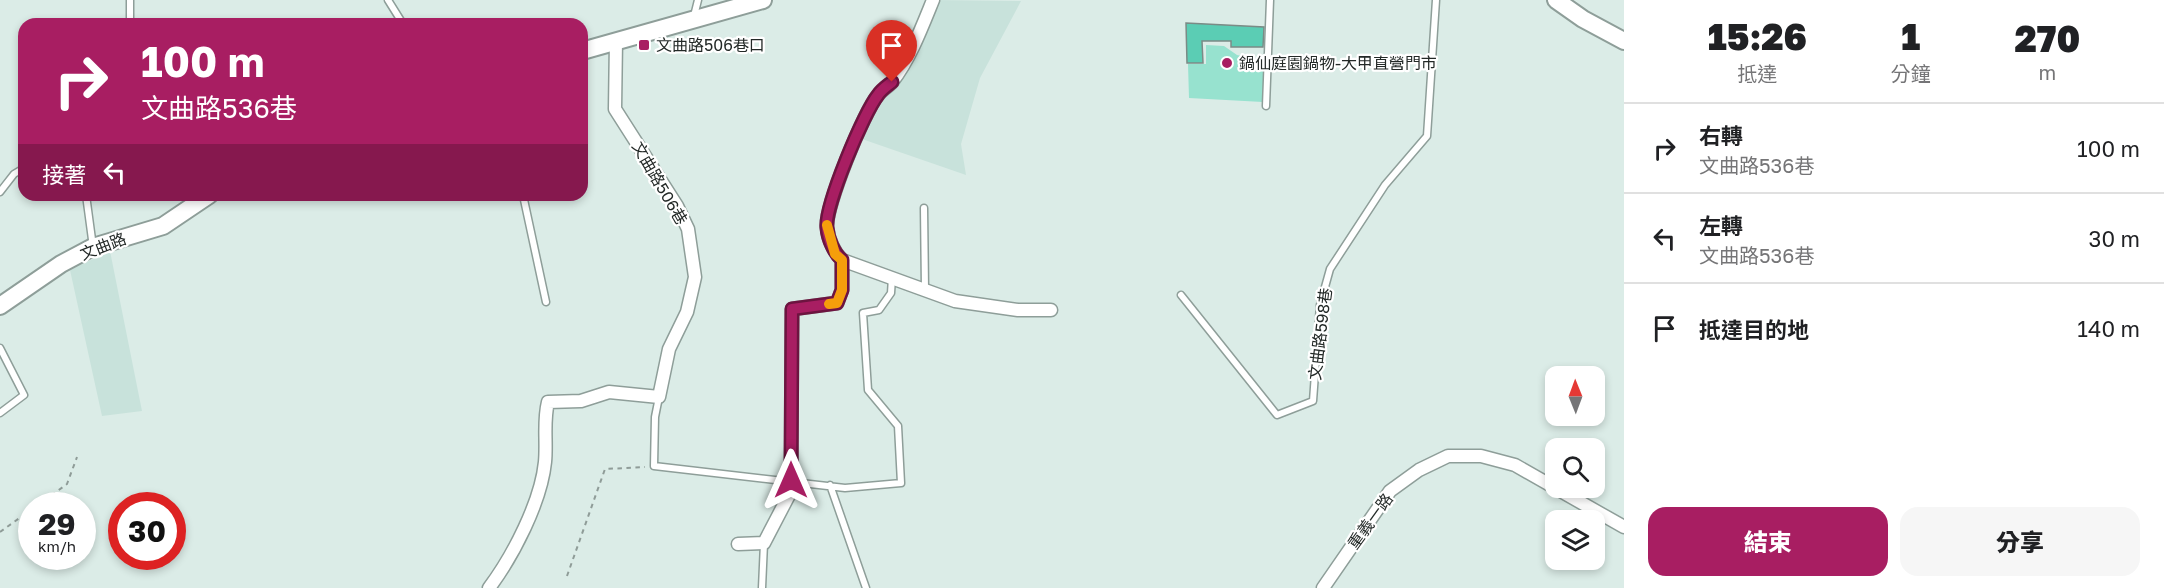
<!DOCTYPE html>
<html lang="zh-TW">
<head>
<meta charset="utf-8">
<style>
	:root { --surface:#fff; --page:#f6f6f6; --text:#202124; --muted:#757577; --line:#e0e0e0; --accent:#a81e62 }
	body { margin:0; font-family:"Golos Text","Noto Sans TC",sans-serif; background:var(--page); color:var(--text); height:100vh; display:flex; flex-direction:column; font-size:22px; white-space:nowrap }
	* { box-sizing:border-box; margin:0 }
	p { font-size:20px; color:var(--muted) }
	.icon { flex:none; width:33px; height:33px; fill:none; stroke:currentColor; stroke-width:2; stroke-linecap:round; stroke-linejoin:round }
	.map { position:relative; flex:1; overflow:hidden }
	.side { display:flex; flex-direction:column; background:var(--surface); width:540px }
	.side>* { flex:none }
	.top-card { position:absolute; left:18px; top:18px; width:570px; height:183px; border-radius:18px; box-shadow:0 3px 9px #0003; background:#a81e62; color:#fff; overflow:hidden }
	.needle { width:39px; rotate:359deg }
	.buttons { position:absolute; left:1545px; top:366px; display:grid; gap:12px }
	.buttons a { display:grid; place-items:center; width:60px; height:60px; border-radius:12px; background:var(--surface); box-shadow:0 3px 9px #0003; font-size:30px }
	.speed { position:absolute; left:18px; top:492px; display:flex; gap:12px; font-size:30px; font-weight:700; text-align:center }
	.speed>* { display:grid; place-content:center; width:78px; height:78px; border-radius:50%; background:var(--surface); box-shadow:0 3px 9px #0003; line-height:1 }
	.speed small { font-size:15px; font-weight:400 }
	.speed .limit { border:9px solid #d22; background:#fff; color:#111 }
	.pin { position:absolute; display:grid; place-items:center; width:51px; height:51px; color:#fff; margin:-62px -26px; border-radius:50% 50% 50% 0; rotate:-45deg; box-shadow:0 0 6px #0007 }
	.pin .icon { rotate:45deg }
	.me { position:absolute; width:66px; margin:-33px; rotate:0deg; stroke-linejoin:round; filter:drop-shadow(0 0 4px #0008) }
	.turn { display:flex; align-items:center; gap:21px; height:126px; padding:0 24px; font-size:27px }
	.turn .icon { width:78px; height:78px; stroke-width:2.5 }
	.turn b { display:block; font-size:42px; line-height:51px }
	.then { display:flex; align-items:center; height:57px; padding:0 24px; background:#0003; gap:12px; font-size:22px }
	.eta { display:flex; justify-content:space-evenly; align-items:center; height:102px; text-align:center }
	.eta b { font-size:36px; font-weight:800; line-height:42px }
	.action { display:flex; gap:12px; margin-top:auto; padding:12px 24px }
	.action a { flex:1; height:69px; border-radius:18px; background:var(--accent); color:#fff; font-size:24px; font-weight:800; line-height:69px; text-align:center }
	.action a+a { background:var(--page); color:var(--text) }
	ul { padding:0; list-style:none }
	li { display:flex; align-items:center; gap:18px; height:90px; padding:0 24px; border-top:2px solid var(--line) }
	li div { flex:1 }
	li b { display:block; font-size:22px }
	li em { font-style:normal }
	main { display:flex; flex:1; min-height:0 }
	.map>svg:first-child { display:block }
	.built { fill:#c8e2db }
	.green { fill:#97e2cf }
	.building { fill:#5bcdb4; stroke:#7b8b86; stroke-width:1.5 }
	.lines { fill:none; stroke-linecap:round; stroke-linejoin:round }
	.service-casing { stroke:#8e9e99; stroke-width:9 }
	.minor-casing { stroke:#8e9e99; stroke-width:15 }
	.tertiary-casing { stroke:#8e9e99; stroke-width:20 }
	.path { stroke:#8f9c98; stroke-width:2; stroke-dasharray:4.5 4.5; stroke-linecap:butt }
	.service { stroke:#fff; stroke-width:6 }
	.minor { stroke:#fff; stroke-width:12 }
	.tertiary { stroke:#fff; stroke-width:16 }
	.route-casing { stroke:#6d1440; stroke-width:15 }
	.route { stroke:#a81e62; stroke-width:10 }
	.slow { stroke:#f59e0b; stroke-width:10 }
	.poi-dot { fill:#a81e62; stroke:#fff; stroke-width:2 }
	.labels { text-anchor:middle; stroke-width:4.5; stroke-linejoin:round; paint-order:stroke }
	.poi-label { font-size:16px; fill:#232927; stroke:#fff; text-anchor:start }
	.street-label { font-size:16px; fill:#232927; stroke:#fff }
</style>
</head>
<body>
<main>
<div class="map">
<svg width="1624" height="588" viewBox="0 0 1624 588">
	<rect width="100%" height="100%" fill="#dbece7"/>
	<path class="built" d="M931,0l90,1 -41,77 -19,66 5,31 -107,-37 11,-33 20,-17z
		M110,251l32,160 -40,5 -32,-146z"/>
	<path class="green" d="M1206,45l18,1 13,9 28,6 -2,41 -74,-4 -1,-34h18z"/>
	<path class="building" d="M1186,23l78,4 -1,20h-32v-6h-29l1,22h-16z"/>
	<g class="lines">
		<defs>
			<path id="service" d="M130,0v24
				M388,0l15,24
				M694,16l4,-16
				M1266,106l4,-106
				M0,192l14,-18 10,-6
				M86,195l7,52
				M523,195l23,107
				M924,208l1,81
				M1181,295l96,120 36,-14 7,-96 10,-36 55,-84 42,-49 9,-136
				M0,348l24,47 -24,18
				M659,397l-4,20 -1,49 191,22 56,-5 -3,-57 -30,-36 -5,-77 16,-3 12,-17 1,-15
				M830,485l36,103
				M762,588l2,-45"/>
			<path id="minor" d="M842,260l113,41 63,9h33
				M738,544l26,-1 25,-48 2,-15 1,-171 45,-6 5,-13v-30c-8,-8 -14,-21 -15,-33 -2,-20 37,-115 51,-132 4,-5 10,-8 14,-13 18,-23 30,-55 41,-82
				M489,588c24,-32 52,-86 56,-126 2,-20 -2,-40 3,-60l33,-1 28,-9 50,5 10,-48 18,-37 8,-35 -7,-48 -11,-23 -62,-97 1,-69
				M1323,588l67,-97 29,-21 29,-14h33l34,9 109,62"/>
			<path id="tertiary" d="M1556,0l27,19 41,22
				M582,51l181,-51
				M0,306l61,-42 32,-17 70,-21 46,-31"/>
		</defs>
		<use href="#service" class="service-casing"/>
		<use href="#minor" class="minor-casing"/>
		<use href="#tertiary" class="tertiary-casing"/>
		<path class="path" d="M37,506l30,-22 10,-27
			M0,532l32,-23
			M567,576l38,-107 40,-2"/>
		<use href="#service" class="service"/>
		<use href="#minor" class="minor"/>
		<use href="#tertiary" class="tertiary"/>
	</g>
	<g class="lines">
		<defs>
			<path id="route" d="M791,480l1,-171 45,-6 5,-13v-30c-8,-7 -14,-21 -15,-32 -3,-21 37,-116 51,-133 3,-5 9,-9 14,-13"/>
		</defs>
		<use href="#route" class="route-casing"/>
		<use href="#route" class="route"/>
		<path class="slow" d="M827,225l8,29 7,6v30l-5,13 -8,1"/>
	</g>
	<g class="poi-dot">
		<rect x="638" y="39" width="12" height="12" rx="3"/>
		<circle cx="1227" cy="63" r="6"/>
	</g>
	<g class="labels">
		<g class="poi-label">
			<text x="656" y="51">文曲路506巷口</text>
			<text x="1239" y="69">鍋仙庭園鍋物-大甲直營門市</text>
		</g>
		<g class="street-label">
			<text transform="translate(660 183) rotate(60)" y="6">文曲路506巷</text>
			<text transform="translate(103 246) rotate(-21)" y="6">文曲路</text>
			<text transform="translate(1320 334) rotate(-83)" y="6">文曲路598巷</text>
			<text transform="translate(1370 521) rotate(-54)" y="6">重義一路</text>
		</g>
	</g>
</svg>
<div class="buttons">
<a><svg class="needle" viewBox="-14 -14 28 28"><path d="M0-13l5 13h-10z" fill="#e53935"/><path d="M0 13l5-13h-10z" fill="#757577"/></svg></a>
<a><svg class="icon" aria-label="search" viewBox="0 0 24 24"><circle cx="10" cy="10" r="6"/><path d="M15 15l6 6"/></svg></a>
<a><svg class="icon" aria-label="layers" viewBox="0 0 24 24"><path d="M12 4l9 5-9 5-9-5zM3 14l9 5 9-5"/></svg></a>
</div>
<div class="speed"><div>29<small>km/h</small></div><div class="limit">30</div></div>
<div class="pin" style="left:892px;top:82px;background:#d93025"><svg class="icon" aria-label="arrive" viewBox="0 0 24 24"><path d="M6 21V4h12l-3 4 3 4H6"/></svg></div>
<svg class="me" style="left:791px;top:480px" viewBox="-20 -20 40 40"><path d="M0-17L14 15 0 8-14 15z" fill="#a81e62" stroke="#fff" stroke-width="4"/></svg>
<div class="top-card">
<div class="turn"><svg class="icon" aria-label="right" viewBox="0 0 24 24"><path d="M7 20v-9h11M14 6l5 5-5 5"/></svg><div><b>100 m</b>文曲路536巷</div></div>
<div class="then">接著<svg class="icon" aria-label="left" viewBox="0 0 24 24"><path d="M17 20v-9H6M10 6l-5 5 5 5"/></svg></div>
</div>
</div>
<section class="side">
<div class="eta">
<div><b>15:26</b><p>抵達</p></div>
<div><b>1</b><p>分鐘</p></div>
<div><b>270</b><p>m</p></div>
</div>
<ul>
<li><svg class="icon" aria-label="right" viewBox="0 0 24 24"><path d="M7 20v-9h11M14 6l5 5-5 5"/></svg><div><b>右轉</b><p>文曲路536巷</p></div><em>100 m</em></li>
<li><svg class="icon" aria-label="left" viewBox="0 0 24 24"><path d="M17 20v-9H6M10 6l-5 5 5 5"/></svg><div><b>左轉</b><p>文曲路536巷</p></div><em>30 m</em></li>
<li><svg class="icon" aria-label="arrive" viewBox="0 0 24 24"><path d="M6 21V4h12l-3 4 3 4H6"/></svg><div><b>抵達目的地</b></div><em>140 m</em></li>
</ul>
<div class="action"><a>結束</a><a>分享</a></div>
</section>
</main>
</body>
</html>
